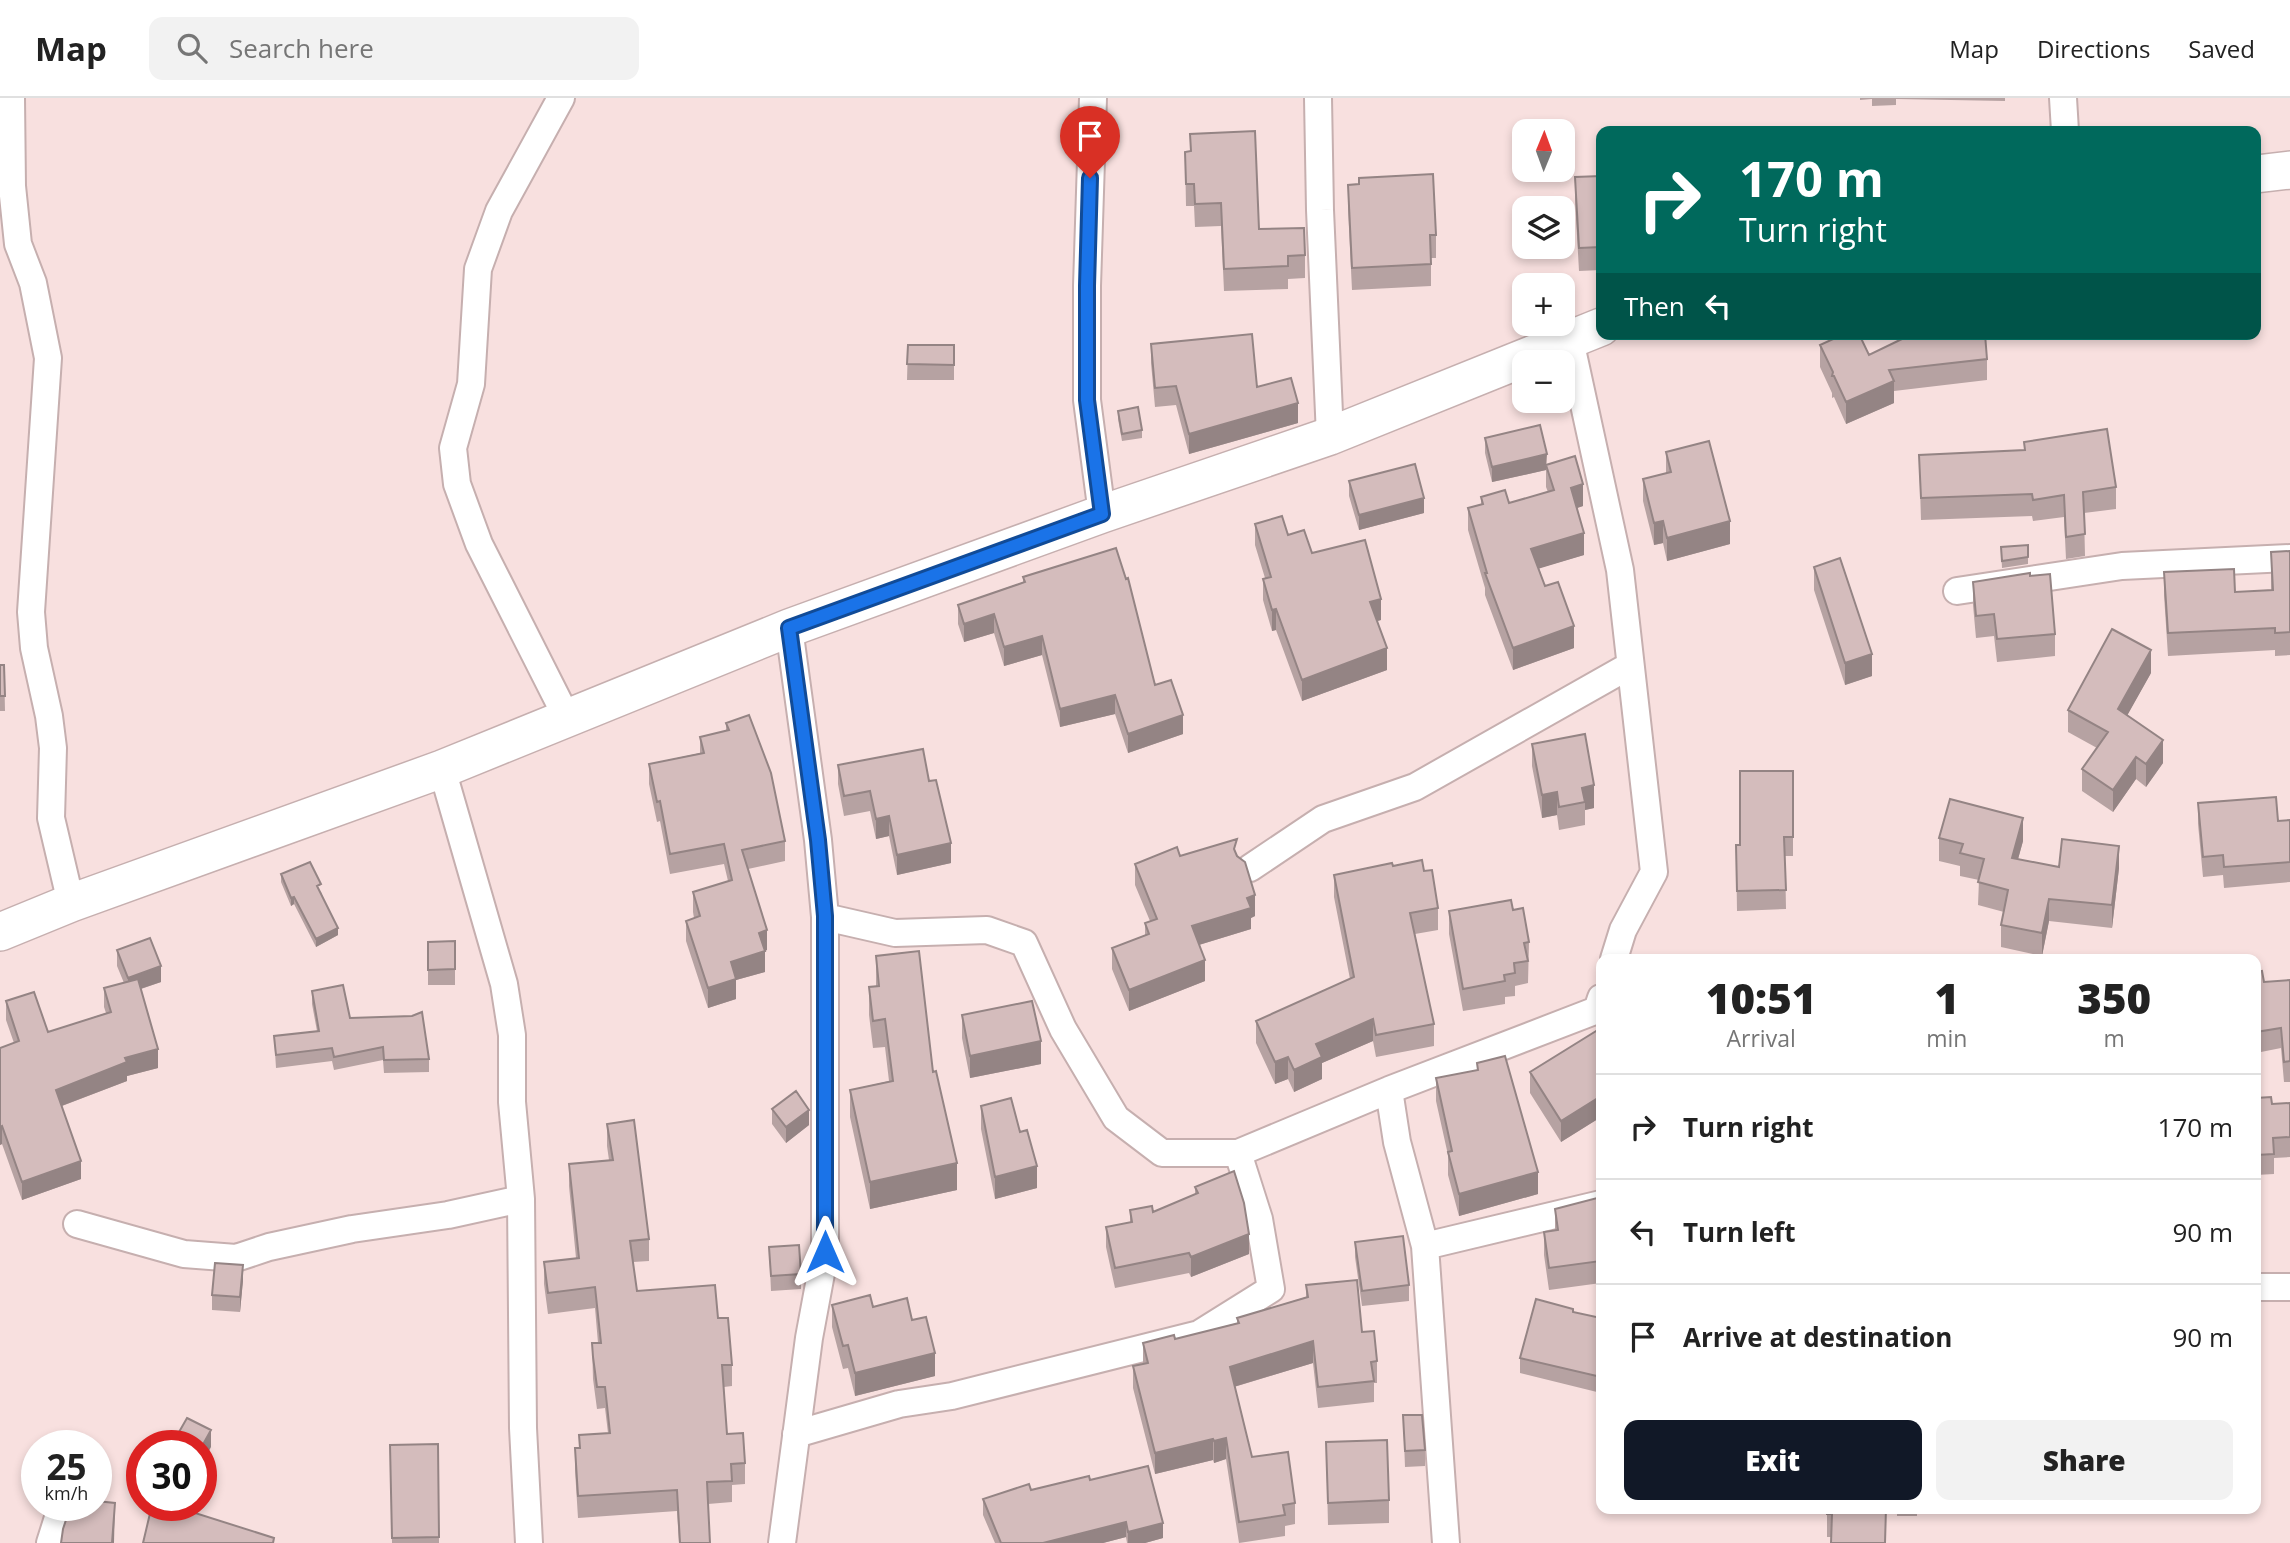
<!DOCTYPE html>
<html lang="en">
<head>
<meta charset="utf-8">
<style>
	:root { --surface:#fff; --page:#f2f2f2; --text:#222; --muted:#767676; --line:#e0e0e0; --accent:#111827 }
	body { margin:0; font-family:"Open Sans",sans-serif; background:var(--page); color:var(--text); height:100vh; display:flex; flex-direction:column; font-size:26px; white-space:nowrap }
	* { box-sizing:border-box; margin:0 }
	p { font-size:23px; color:var(--muted) }
	.icon { flex:none; width:38px; height:38px; fill:none; stroke:currentColor; stroke-width:2; stroke-linecap:round; stroke-linejoin:round }
	.map { position:relative; flex:1; overflow:hidden }
	.side { position:absolute; left:1596px; top:856px; width:665px; height:560px; display:flex; flex-direction:column; background:var(--surface); border-radius:14px; box-shadow:0 4px 10px #0003 }
	.side>* { flex:none }
	.guide { position:absolute; left:1596px; top:28px; width:665px; height:214px; border-radius:14px; box-shadow:0 4px 10px #0003; background:#00695c; color:#fff; overflow:hidden }
	.needle { width:46px; rotate:1deg }
	.tools { position:absolute; left:1512px; top:21px; display:grid; gap:14px }
	.tools a { display:grid; place-items:center; width:63px; height:63px; border-radius:14px; background:var(--surface); box-shadow:0 4px 10px #0003; font-size:35px }
	.speed { position:absolute; left:21px; top:1332px; display:flex; gap:14px; font-size:35px; font-weight:700; text-align:center }
	.speed>* { display:grid; place-content:center; width:91px; height:91px; border-radius:50%; background:var(--surface); box-shadow:0 4px 10px #0003; line-height:1 }
	.speed small { font-size:18px; font-weight:400 }
	.speed .limit { border:10px solid #d22; background:#fff; color:#111 }
	.pin { position:absolute; display:grid; place-items:center; width:60px; height:60px; color:#fff; margin:-72px -30px; border-radius:50% 50% 50% 0; rotate:-45deg; box-shadow:0 0 7px #0007 }
	.pin .icon { rotate:45deg }
	.me { position:absolute; width:77px; margin:-38px; rotate:0deg; stroke-linejoin:round; filter:drop-shadow(0 0 5px #0008) }
	.turn { display:flex; align-items:center; gap:24px; height:147px; padding:0 28px; font-size:32px }
	.turn .icon { width:91px; height:91px; stroke-width:2.5 }
	.turn b { display:block; font-size:49px; line-height:60px }
	.then { display:flex; align-items:center; height:66px; padding:0 28px; background:#0003; gap:14px; font-size:26px }
	.eta { display:flex; justify-content:space-evenly; align-items:center; height:119px; text-align:center }
	.eta b { font-size:42px; font-weight:800; line-height:49px }
	.cta { display:flex; gap:14px; margin-top:auto; padding:14px 28px }
	.cta a { flex:1; height:80px; border-radius:14px; background:var(--accent); color:#fff; font-size:28px; font-weight:800; line-height:80px; text-align:center }
	.cta a+a { background:var(--page); color:var(--text) }
	ul { padding:0; list-style:none }
	li { display:flex; align-items:center; gap:21px; height:105px; padding:0 28px; border-top:2px solid var(--line) }
	li div { flex:1 }
	li b { display:block; font-size:26px }
	li em { font-style:normal }
	header { display:flex; align-items:center; gap:42px; box-sizing:border-box; height:98px; padding:0 35px; background:var(--surface); border-bottom:2px solid var(--line) }
	header strong { font-size:33px }
	nav { display:flex; gap:38px; margin-inline-start:auto; font-size:24px }
	.search { width:490px; height:63px; background:var(--page); display:flex; align-items:center; gap:18px; box-sizing:border-box; padding:0 24px; border-radius:14px; color:var(--muted); font-size:26px }
	.map>svg:first-child { display:block }
	.lines { fill:none; stroke-linecap:round; stroke-linejoin:round }
	.street-casing { stroke:#c6afaf; stroke-width:30 }
	.secondary-casing { stroke:#c6afaf; stroke-width:40 }
	.street { stroke:#fff; stroke-width:26 }
	.secondary { stroke:#fff; stroke-width:37 }
	.wall { fill:#b6a2a2 }
	.shaded-wall { fill:#948484 }
	.building { fill:#d4bcbc; stroke:#948484; stroke-width:2 }
	.route-casing { stroke:#114b97; stroke-width:18 }
	.route { stroke:#1a73e8; stroke-width:12 }
</style>
</head>
<body>
<header>
<strong>Map</strong>
<div class="search"><svg class="icon" aria-label="search" viewBox="0 0 24 24"><circle cx="10" cy="10" r="6"/><path d="M15 15l6 6"/></svg>Search here</div>
<nav><a>Map</a><a>Directions</a><a>Saved</a></nav>
</header>
<div class="map">
<svg width="2290" height="1445" viewBox="0 0 2290 1445">
	<rect width="100%" height="100%" fill="#f8e0df"/>
	<g class="lines">
		<defs>
			<path id="street" d="M11,0l1,88 6,58 15,39 15,75 -17,254 3,36 15,68 4,32 -2,70 20,85
				M561,0l-62,113 -21,58 -7,115 -18,64 4,36 22,60 88,174
				M1093,0l-6,188v114l15,114
				M1318,0l2,112 10,226
				M2063,0l2,33
				M1570,242l50,230 34,302 -31,58 -9,29
				M1957,493l165,-25 168,-8
				M442,671l62,215 8,51v67l9,97 2,229 6,115
				M1250,770l73,-49 92,-32 214,-121
				M825,819l70,16 92,-3 37,13 39,86 53,89 46,35h76l151,-63 208,-80 4,-12
				M1389,992l8,52 28,104 21,297
				M77,1126l107,30 52,4 33,-11 83,-18 96,-14 73,-16
				M1425,1148l176,-42
				M2256,1189h34
				M796,1336l103,-30 53,-8 247,-62 72,-45 -12,-70 -21,-66
				M50,1445l12,-38
				M782,1445l27,-205 16,-86v-335l-7,-77 -29,-212"/>
			<path id="secondary" d="M2256,76l34,-4
				M0,834l71,-29 371,-134 347,-141 313,-114 228,-78 271,-109"/>
		</defs>
		<use href="#street" class="street-casing"/>
		<use href="#secondary" class="secondary-casing"/>
		<use href="#street" class="street"/>
		<use href="#secondary" class="secondary"/>
	</g>
	<path class="wall" d="M1860,0h145v3l-109,-2v6l-24,1v-7l-12,1z
		M1190,36l69,95 46,26v23l-17,1v10l-64,2 -3,-65 -26,1 -1,-21h-8l-1,-54 5,-1z
		M1601,78v94l-22,1 -4,-71v-23z
		M1348,87l88,50v23h-5v28l-79,4 -4,-82z
		M1902,236h83l2,25v21l-93,11v12l-48,21 -12,-27 -2,1v-5l-12,-26v-22l49,10 33,-16z
		M2032,236h32l-31,6z
		M1151,246l147,79 -109,31 -13,-49 -21,2 -4,-44z
		M908,247h46v35h-47z
		M1118,313l24,19v8l-20,3 -4,-22z
		M1485,340l62,27 36,41 -6,2 7,47 -45,13 6,18 29,62 -61,22 -28,-75v-7l-17,-58v-22l13,-3v-8l28,6 39,-11 -2,-5v-17l-54,12 -7,-29z
		M2024,344l92,45v22l-32,4 1,43 -19,3 -2,-42 -31,4 -1,-5 -111,4 -2,-65 105,-5z
		M1666,354l64,92 -63,17 -4,-18 -9,2 -11,-44v-22l23,-6z
		M1349,383l75,32 -65,17 -10,-34z
		M1255,426l33,11 24,18 69,67 -4,1 10,49 -85,31 -26,-71 -4,1 -9,-31v-21l2,-1 -10,-33z
		M2028,447v19l-26,4 -1,-21z
		M2290,453v104l-15,1v-6l-107,6 -4,-61v-23l71,20 36,-2v-38z
		M1814,469l58,109 -27,9 -31,-95z
		M2030,478l25,58v22l-58,6 -3,-26 -18,2 -3,-33v-23z
		M1023,479l132,108 28,49 -55,19 -13,-39 -55,13 -18,-72 -38,11 -10,-33 -30,9 -6,-18v-19l65,-23z
		M0,567h4l1,46h-5z
		M2151,575l-24,42 36,48 -17,24 -10,-8 -23,33 -31,-21v-22l15,-21 -29,-16v-22z
		M726,625l59,118v20l-37,8 19,81 -3,1 1,21 -29,8v19l-28,9 -22,-67v-20l8,-3 -1,-6v-20l35,-11 -4,-17 -54,10 -10,-53 -3,1 -8,-38v-20l51,-11v-16l26,-6z
		M1532,646l62,64 -9,2v15l-26,5 -2,-15 -15,3 -10,-52z
		M838,667l91,16 22,82 -54,12 -8,-39 -13,3 -6,-28 -26,5 -6,-32z
		M1793,673v85h-8l1,53 -49,2 -1,-66h4z
		M2198,705l80,18 12,-1v62l-66,6 -1,-13 -20,2 -5,-53z
		M1939,740l84,3 -5,18 41,8 60,1 -7,60 -63,-7 -7,35 -41,-9v-22l3,-13 -26,-7 1,-25 -19,-4v-10l-21,-5z
		M1237,757l18,61 -4,2v11l-52,16 6,36 -76,30 -17,-42v-21l33,-13v-12l5,-2 -15,-36v-21l45,-8z
		M1393,768l31,5 14,37v22l-23,4 19,90v22l-58,11 -3,-16 -51,22v16l-28,13 -6,-13 -13,5 -19,-41v-22l94,-42 -16,-82v-22z
		M281,776l40,18 17,43 -22,12 -22,-43 -3,2 -10,-24z
		M1513,812l16,32 -1,41 -13,3v10l-10,1v7l-42,7 -14,-77v-23z
		M455,843v44h-27v-43z
		M117,852l44,32 -20,7 17,79 -31,8v5l-65,25 19,73 -59,21 -20,-56 -2,1v-97l14,-5 -8,-23v-19l42,31 58,-19 -2,-6v-19l20,-5 -7,-17z
		M876,858l57,116 24,118 -87,19 -20,-92v-27l39,-9 -4,-34 -12,1 -4,-33v-28l7,-1z
		M2256,874l8,10 26,-2v102h-6l-3,-34 -25,5z
		M312,893l38,27 79,41v13l-45,1 -1,-13 -49,10 -2,-9 -56,7 -2,-32 43,-5 -5,-27z
		M962,917l79,49 -71,14 -8,-40z
		M1601,920v99l-40,25 -31,-49v-21l69,-42v-11z
		M1477,965l61,131 -79,22 -11,-41v-20l-12,-54v-23l41,-8z
		M2256,1000l16,6 18,-1v54l-16,1v16l-18,1z
		M981,1008l39,26 17,56 -42,11 -14,-70z
		M772,1011l37,16 -23,18 -14,-19z
		M607,1026l42,115v22l-16,1 4,29 81,27 14,47v21l-8,1 3,47 18,29v21l-13,1v17l-24,2 2,39h-31l-2,-32 -99,7 -3,-48v-22h4v-13l29,-2 -3,-25 -8,1 -4,-30 -1,-36h6l-3,-35 -47,6 -4,-30v-22l32,-4 -7,-72v-22l40,-4 -2,-14z
		M1195,1089l54,67 -58,23 -2,-4 -74,15 -9,-41v-20l24,-5v-12l23,2 42,-18z
		M1601,1099v86l-52,7 -5,-35v-23l11,-2v-21z
		M1355,1144l54,43v16l-47,5 -7,-49z
		M769,1149l32,27v15l-30,2z
		M243,1182l-3,32 -28,-2v-15z
		M1306,1187l56,47 15,29v22h-3v19l-56,6 -5,-45 -79,24 18,70 43,46v21l-10,2v10l-46,7 -13,-84 -12,4 -1,-3 -58,14 -22,-86v-22l10,-2v-21l32,-4 62,-16v-5l69,-21z
		M832,1207l41,2 39,13 23,56 -80,20 -7,-28 -5,1 -11,-42z
		M1573,1214l28,6v75l-81,-20v-15z
		M1403,1317l22,35v16l-20,1z
		M1326,1344l63,58v23l-61,2z
		M438,1346l1,99h-47l-2,-98z
		M1090,1382l73,58 -18,5h-18l-1,-6 -23,6h-108l-12,-28v-16z
		M1827,1410h60l-56,29h-4z
		M1897,1410h20v8h-20z"/>
	<path class="shaded-wall" d="M1894,283v22l-48,21v-22z
		M1298,305v20l-109,31v-20z
		M1547,356l-1,16 -54,12v-15z
		M1583,386v22l-12,4v-22z
		M1424,400v15l-65,17v-15z
		M1663,423v22l-9,2v-22z
		M1730,423v23l-63,17v-23z
		M1584,435v22l-53,16v-22z
		M1381,501v21l-11,3v-21z
		M1276,511v21l-4,1v-21z
		M994,516v19l-30,9v-18z
		M1574,528v22l-61,22v-22z
		M1042,538v19l-38,11v-19z
		M1387,550v22l-85,31v-21z
		M2151,552v23l-33,59v-23z
		M1872,556v22l-27,9v-22z
		M1115,597v19l-55,13v-18z
		M1183,617v19l-55,19v-19z
		M2163,642v23l-17,24v-23z
		M2136,659v22l-23,33v-22z
		M1594,687v23l-9,2v-8l-3,-14z
		M1557,694v23l-15,3v-23z
		M889,718v20l-13,3v-20z
		M2023,720v23l-11,40v-23z
		M951,745v20l-54,12v-20z
		M2119,748v22l-7,60v-23z
		M1255,797v21l-4,2v11l-59,18v-21l55,-28z
		M294,799v7l-3,2v-8z
		M2049,801v22l-7,35v-23z
		M338,830v7l-22,12v-8z
		M767,832v20l-8,3v-20z
		M765,853v21l-29,8v19l-28,9v-20l23,-26z
		M1205,862v21l-76,30v-21z
		M161,868v16l-33,11v-15z
		M1373,921v22l-51,22v16l-28,13v-22l22,-26z
		M1041,943v23l-71,14v-22z
		M158,951v19l-31,8v5l-71,27v-18l69,-32z
		M1288,959v22l-13,5v-22z
		M1601,998v21l-40,25v-21z
		M809,1012v15l-23,18v-16z
		M2,1028v18l-2,1v-18z
		M81,1063v18l-59,21v-18z
		M957,1065v27l-87,19v-27z
		M1037,1068v22l-42,11v-22z
		M1538,1074v22l-79,22v-22z
		M1249,1136v20l-58,23v-20z
		M243,1167v15l-3,32v-15z
		M1313,1243v22l-83,25v-21z
		M935,1255v23l-80,20v-23z
		M211,1332v17l-10,19v-18z
		M1226,1340v21l-12,4v-22z
		M1213,1341v21l-58,14v-21z
		M115,1405l-1,40h-2z
		M1126,1424v15l-23,6h-60z
		M1163,1425v15l-18,5h-17v-11z"/>
	<path class="building" d="M1690,30l1,3h-12z
		M1255,33l4,98 45,-1 1,27 -17,1v10l-64,3 -3,-66 -26,1 -1,-20h-8l-1,-32 6,-1 -1,-17z
		M1433,76l3,61h-6l1,29 -79,4 -4,-83 11,-1v-6z
		M1601,78v71l-22,1 -4,-71z
		M1252,236l5,53 34,-9 7,25 -109,31 -13,-48 -21,2 -4,-44z
		M1844,236h15l10,21 35,-17v-4h81l2,25 -98,11 5,11 -48,21 -12,-26h-2l1,-4 -13,-27z
		M908,247h46v20l-47,-1z
		M1138,309l4,23 -20,4 -4,-23z
		M1540,327l7,29 -55,13 -7,-29z
		M2107,331l9,58 -33,5 2,42 -19,3 -2,-42 -31,5 -1,-6 -111,4 -2,-43 106,-5 -1,-8z
		M1709,343l21,80 -63,17 -4,-17 -9,2 -11,-44 28,-7 -5,-20z
		M1575,358l8,28 -12,4 13,45 -53,16 14,37 13,-4 16,44 -61,22 -28,-75h2l-19,-65 15,-4 -2,-7 24,-7 4,13 45,-13 -8,-25z
		M1415,366l9,34 -65,17 -10,-34z
		M1282,418l6,19 16,-5 8,23 53,-13 16,59 -11,3 17,46 -85,32 -26,-71 -4,1 -9,-31 8,-2 -16,-53z
		M2028,447v12l-26,4 -1,-14z
		M1116,450l10,31 2,-1 27,107 16,-5 12,35 -55,19 -13,-39 -55,14 -18,-73 -38,11 -10,-33 -30,10 -6,-19 67,-23 -2,-5z
		M2290,453v81l-15,1v-5l-107,5 -4,-61 70,-3 1,23 38,-2 -2,-38z
		M1840,460l32,96 -27,9 -31,-96z
		M2030,475v3l20,-2 5,60 -58,5 -3,-25 -18,2 -3,-34z
		M2112,531l39,21 -33,59 45,31 -17,24 -10,-7 -23,33 -31,-21 26,-37 -40,-22z
		M0,567h4l1,31h-5z
		M749,617l22,58 14,68 -43,9 25,80 -8,3 6,18 -34,11 5,17 -28,9 -22,-67 14,-5 -7,-24 39,-12 -8,-36 -54,10 -10,-53 -3,1 -8,-38 55,-11 -4,-16 29,-7 -3,-7z
		M1585,636l9,51 -12,3 3,14 -26,5 -2,-15 -15,3 -10,-51z
		M923,651l6,32 7,-1 15,63 -54,12 -8,-39 -13,3 -6,-28 -26,5 -6,-31z
		M1740,673h53v66h-9l2,53 -49,1 -1,-46h4z
		M2276,699l2,24 12,-1v42l-66,5 -1,-12 -20,2 -5,-54z
		M1950,701l73,19 -11,40 47,9 3,-28 57,7 -7,59 -63,-6 -7,34 -41,-8 7,-35 -30,-8 6,-23 -24,-6 3,-9 -24,-6z
		M1237,741l-3,10 3,7 8,6 10,33 -8,3 4,10 -59,18 13,34 -76,30 -17,-42 37,-14 -4,-11 12,-4 -22,-55 42,-17 3,9z
		M1422,762l2,11 8,-1 6,38 -28,5 24,111 -58,11 -3,-16 -57,25 6,13 -28,13 -6,-13 -13,5 -19,-41 98,-44 -20,-102 58,-12 1,3z
		M310,764l11,22 -4,2 21,42 -22,11 -22,-42 -3,1 -10,-24z
		M1511,802l2,10 10,-2 6,34 -5,1 4,18 -14,2 1,10 -11,2 1,6 -42,8 -14,-78z
		M150,840l11,28 -33,12 -11,-28z
		M455,843v28l-27,1v-28z
		M919,853l14,121 3,-1 21,92 -87,19 -20,-92 43,-9 -8,-62 -12,2 -4,-34 10,-1 -3,-30z
		M2262,873l2,11 26,-2v81l-6,1 -3,-34 -25,4v-60z
		M138,881l20,70 -33,9 2,4 -71,28 25,71 -59,21 -20,-56 -2,1v-79l19,-7 -13,-40 28,-9 14,40 63,-20 -7,-24z
		M343,887l7,33 62,-2 10,-4 7,47 -45,1 -1,-13 -49,10 -2,-9 -56,7 -2,-19 45,-5 -7,-40z
		M1032,903l9,40 -71,15 -8,-41z
		M1601,930v68l-40,25 -31,-49z
		M1505,958l33,116 -79,22 -11,-42 4,-1 -16,-73 42,-8 -1,-7z
		M796,993l13,19 -23,17 -14,-18z
		M2271,999l1,7 18,-1v34l-17,1 1,16 -18,1v-57z
		M1011,1000l9,34 7,-2 10,36 -42,11 -14,-71z
		M634,1022l15,119 -19,2 7,50 78,-6 3,33h10l4,47h-10l5,69 16,-1 2,30 -14,1 1,17 -25,1 3,61h-30l-3,-53 -99,6 -3,-48h5l-1,-13 31,-2 -5,-46h-8l-4,-30 -1,-14h9l-6,-56 -47,6 -4,-31 35,-4 -10,-94 44,-4 -6,-36z
		M1234,1073l10,32 5,31 -58,23 -2,-4 -74,15 -9,-41 26,-5 -2,-12 22,-4 1,6 45,-19 -3,-6z
		M1601,1099v64l-52,7 -5,-36 14,-2 -3,-21z
		M1403,1138l6,49 -47,6 -7,-49z
		M799,1147l2,29 -30,2 -2,-29z
		M215,1165l28,2 -3,32 -28,-2z
		M1357,1182l5,52 12,-1 3,30 -6,1 3,19 -56,6 -5,-46 -83,26 22,90 36,-5 7,51 -12,2 2,10 -46,7 -13,-84 -12,3 -1,-2 -58,14 -22,-87 15,-3 -5,-20 31,-8 1,4 64,-16 -2,-5 71,-21 -2,-12z
		M870,1197l3,12 34,-9 5,22 14,-3 9,36 -80,20 -7,-28 -5,1 -11,-41z
		M1536,1201l37,10v3l28,6v59l-81,-19z
		M1403,1317h19l3,35 -20,1z
		M187,1320l24,12 -10,18v-2h-30z
		M1387,1342l2,60 -61,3 -2,-61z
		M438,1346l1,93 -47,1 -2,-93z
		M1148,1368l15,57 -35,9 -2,-10 -83,21h-42l-18,-44 46,-15 2,6 58,-14 1,4z
		M96,1403l19,2 -3,40h-51l2,-14 8,-24h25z
		M152,1407h18l104,33 -1,5h-130z
		M1827,1410h59l-1,35h-54l1,-29h-5z"/>
	<g class="lines">
		<defs>
			<path id="route" d="M825,1154v-336l-7,-76 -29,-212 313,-114 -15,-114v-114l3,-108"/>
		</defs>
		<use href="#route" class="route-casing"/>
		<use href="#route" class="route"/>
	</g>
</svg>
<div class="tools">
<a><svg class="needle" viewBox="-14 -14 28 28"><path d="M0-13l5 13h-10z" fill="#e53935"/><path d="M0 13l5-13h-10z" fill="#767676"/></svg></a>
<a><svg class="icon" aria-label="layers" viewBox="0 0 24 24"><path d="M12 4l9 5-9 5-9-5zM3 14l9 5 9-5"/></svg></a>
<a>+</a>
<a>−</a>
</div>
<div class="speed"><div>25<small>km/h</small></div><div class="limit">30</div></div>
<div class="pin" style="left:1090px;top:80px;background:#d93025"><svg class="icon" aria-label="arrive" viewBox="0 0 24 24"><path d="M6 21V4h12l-3 4 3 4H6"/></svg></div>
<svg class="me" style="left:825px;top:1154px" viewBox="-20 -20 40 40"><path d="M0-17L14 15 0 8-14 15z" fill="#1a73e8" stroke="#fff" stroke-width="4"/></svg>
<div class="guide">
<div class="turn"><svg class="icon" aria-label="right" viewBox="0 0 24 24"><path d="M7 20v-9h11M14 6l5 5-5 5"/></svg><div><b>170 m</b>Turn right</div></div>
<div class="then">Then<svg class="icon" aria-label="left" viewBox="0 0 24 24"><path d="M17 20v-9H6M10 6l-5 5 5 5"/></svg></div>
</div>
<section class="side">
<div class="eta">
<div><b>10:51</b><p>Arrival</p></div>
<div><b>1</b><p>min</p></div>
<div><b>350</b><p>m</p></div>
</div>
<ul>
<li><svg class="icon" aria-label="right" viewBox="0 0 24 24"><path d="M7 20v-9h11M14 6l5 5-5 5"/></svg><div><b>Turn right</b></div><em>170 m</em></li>
<li><svg class="icon" aria-label="left" viewBox="0 0 24 24"><path d="M17 20v-9H6M10 6l-5 5 5 5"/></svg><div><b>Turn left</b></div><em>90 m</em></li>
<li><svg class="icon" aria-label="arrive" viewBox="0 0 24 24"><path d="M6 21V4h12l-3 4 3 4H6"/></svg><div><b>Arrive at destination</b></div><em>90 m</em></li>
</ul>
<div class="cta"><a>Exit</a><a>Share</a></div>
</section>
</div>
</body>
</html>
